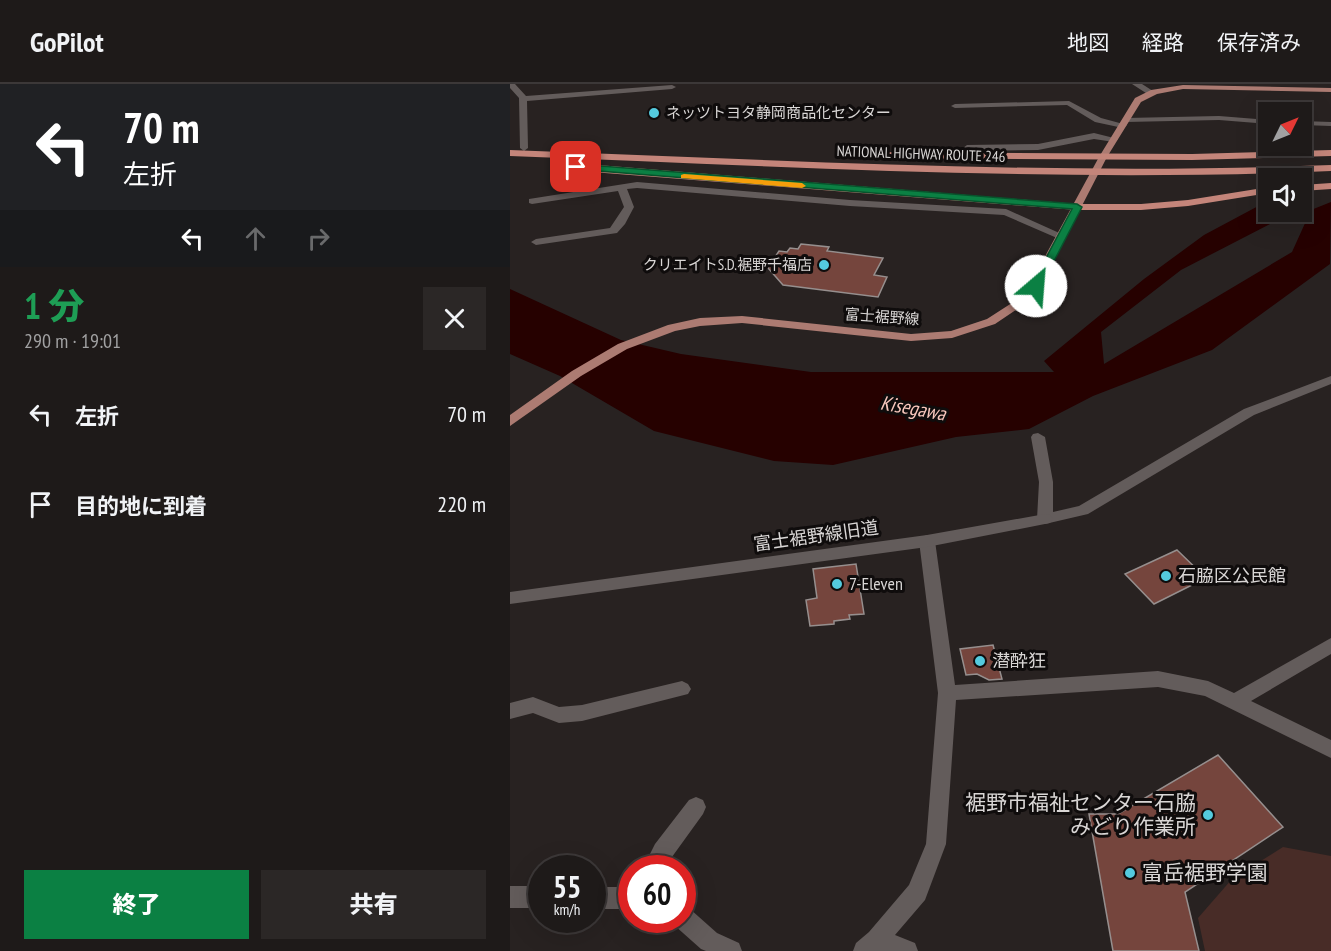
<!DOCTYPE html>
<html lang="ja">
<head>
<meta charset="utf-8">
<style>
	:root { --surface:#1e1a19; --page:#2b2726; --text:#f1f3f6; --muted:#a1a1a2; --line:#3c3838; --accent:#0b8043 }
	body { margin:0; font-family:"PT Sans Narrow","Noto Sans JP",sans-serif; background:var(--page); color:var(--text); height:100vh; display:flex; flex-direction:column; font-size:22px; white-space:nowrap }
	* { box-sizing:border-box; margin:0 }
	p { font-size:20px; color:var(--muted) }
	.icon { flex:none; width:33px; height:33px; fill:none; stroke:currentColor; stroke-width:2; stroke-linecap:round; stroke-linejoin:round }
	.map { position:relative; flex:1; overflow:hidden }
	.panel { display:flex; flex-direction:column; background:var(--surface); width:510px }
	.panel>* { flex:none }
	.banner { background:#202124; color:#fff; overflow:hidden }
	.needle { width:39px; rotate:47deg }
	.tools { position:absolute; left:748px; top:18px; display:grid; gap:12px }
	.tools a { display:grid; place-items:center; width:54px; height:54px; border-radius:0px; background:var(--surface); box-shadow:0 6px 24px #0002,0 0 0 2px var(--line); font-size:30px }
	.speed { position:absolute; left:18px; top:771px; display:flex; gap:12px; font-size:30px; font-weight:700; text-align:center }
	.speed>* { display:grid; place-content:center; width:78px; height:78px; border-radius:50%; background:var(--surface); box-shadow:0 6px 24px #0002,0 0 0 2px var(--line); line-height:1 }
	.speed small { font-size:15px; font-weight:400 }
	.speed .limit { border:9px solid #d22; background:#fff; color:#111 }
	.pin { position:absolute; display:grid; place-items:center; width:51px; height:51px; color:#fff; margin:-26px; border-radius:12px; box-shadow:0 3px 9px #0006 }
	.me { position:absolute; width:66px; margin:-33px; rotate:27deg; stroke-linejoin:round; filter:drop-shadow(0 0 4px #0008) }
	.turn { display:flex; align-items:center; gap:21px; height:126px; padding:0 24px; font-size:27px }
	.turn .icon { width:78px; height:78px; stroke-width:2.5 }
	.turn b { display:block; font-size:42px; line-height:51px }
	.lanes { display:flex; align-items:center; height:57px; padding:0 24px; background:#0003; justify-content:center; gap:30px; direction:ltr }
	.lanes .off { opacity:.35 }
	.round { display:grid; place-items:center; flex:none; width:63px; height:63px; border-radius:0px; background:var(--page) }
	.headline { display:flex; align-items:center; justify-content:space-between; height:102px; padding:0 24px }
	h1 { font-size:36px; font-weight:800; line-height:45px; color:#1e9e55 }
	.button { display:flex; gap:12px; margin-top:auto; padding:12px 24px }
	.button a { flex:1; height:69px; border-radius:0px; background:var(--accent); color:#fff; font-size:24px; font-weight:800; line-height:69px; text-align:center }
	.button a+a { background:var(--page); color:var(--text) }
	ul { padding:0; list-style:none }
	li { display:flex; align-items:center; gap:18px; height:90px; padding:0 24px }
	li div { flex:1 }
	li b { display:block; font-size:22px }
	li em { font-style:normal }
	header { display:flex; align-items:center; gap:36px; box-sizing:border-box; height:84px; padding:0 30px; background:var(--surface); border-bottom:2px solid var(--line) }
	header strong { font-size:28px }
	nav { display:flex; gap:33px; margin-inline-start:auto; font-size:21px }
	main { display:flex; flex:1; min-height:0 }
	.map>svg:first-child { display:block }
	.green { fill:#482c27 }
	.water { fill:#260100 }
	.building { fill:#75453d; stroke:#968f8e; stroke-width:1.5 }
	.lines { fill:none; stroke-linecap:round; stroke-linejoin:round }
	.minor { fill:#635c5b; fill-rule:evenodd }
	.tertiary { fill:#635c5b; fill-rule:evenodd }
	.primary { fill:#ac7b72; fill-rule:evenodd }
	.trunk { fill:#c4857a; fill-rule:evenodd }
	.route { fill:#0b8043; stroke:#07532c; stroke-width:1.5 }
	.slow { fill:#f59e0b }
	.poi-dot { fill:#54cade; stroke:#0f0c0c; stroke-width:2 }
	.labels { text-anchor:middle; stroke-width:6; stroke-linejoin:round; paint-order:stroke }
	.far-poi-label { font-size:15px; fill:#d9d6d5; stroke:#0f0c0c; text-anchor:start }
	.far-street-label { font-size:15px; fill:#d9d6d5; stroke:#0f0c0c }
	.street-label { font-size:18px; fill:#d9d6d5; stroke:#0f0c0c }
	.poi-label { font-size:18px; fill:#d9d6d5; stroke:#0f0c0c; text-anchor:start }
	.water-label { font-size:20px; font-style:italic; fill:#f8c7bd; stroke:#0f0c0c }
	.near-poi-label { font-size:21px; fill:#d9d6d5; stroke:#0f0c0c; text-anchor:end }
</style>
</head>
<body>
<header>
<strong>GoPilot</strong>
<nav><a>地図</a><a>経路</a><a>保存済み</a></nav>
</header>
<main>
<section class="panel">
<div class="banner">
<div class="turn"><svg class="icon" aria-label="left" viewBox="0 0 24 24"><path d="M17 20v-9H6M10 6l-5 5 5 5"/></svg><div><b>70 m</b>左折</div></div>
<div class="lanes"><svg class="icon" aria-label="left" viewBox="0 0 24 24"><path d="M17 20v-9H6M10 6l-5 5 5 5"/></svg><svg class="icon off" aria-label="ahead" viewBox="0 0 24 24"><path d="M12 20V5M6 11l6-6 6 6"/></svg><svg class="icon off" aria-label="right" viewBox="0 0 24 24"><path d="M7 20v-9h11M14 6l5 5-5 5"/></svg></div>
</div>
<div class="headline"><div><h1>1 分</h1><p>290 m · 19:01</p></div><a class="round"><svg class="icon" aria-label="close" viewBox="0 0 24 24"><path d="M6 6l12 12M18 6L6 18"/></svg></a></div>
<ul>
<li><svg class="icon" aria-label="left" viewBox="0 0 24 24"><path d="M17 20v-9H6M10 6l-5 5 5 5"/></svg><div><b>左折</b></div><em>70 m</em></li>
<li><svg class="icon" aria-label="arrive" viewBox="0 0 24 24"><path d="M6 21V4h12l-3 4 3 4H6"/></svg><div><b>目的地に到着</b></div><em>220 m</em></li>
</ul>
<div class="button"><a>終了</a><a>共有</a></div>
</section>
<div class="map">
<svg width="821" height="867" viewBox="0 0 821 867">
	<rect width="100%" height="100%" fill="#282221"/>
	<path class="green" d="M773,763l48,9v95h-126l-7,-33 34,-39z"/>
	<path class="water" d="M821,118l-1,62 -118,86 -119,46 -64,33 -73,8 -123,28 -59,-4 -120,-30 -94,-55 -50,-22v-65l111,51 60,14 130,18h243l-10,-11 100,-82 60,-44 58,-31h7v8h24l-112,58 -80,62 3,32 188,-112 19,-42z"/>
	<path class="building" d="M291,160l28,3 -2,4 56,7 -9,17 13,2 -9,20 -95,-12 -15,-17 11,-17 8,1 3,-4 8,1z
		M667,466l29,28 -52,26 -29,-30z
		M346,480l8,50 -15,1 1,4 -16,2v3l-24,2 -4,-26 11,-2 -4,-29z
		M483,561l9,34 -13,1 -12,-6 -11,1 -6,-26z
		M708,671l65,72 -98,65 14,59h-86l-24,-137h29z"/>
	<g class="lines">
		<path class="minor" d="M0,0h5l11,12 146,-11 4,2 -4,2 -145,12 1,47 -4,3 -4,-3 -1,-50 -9,-10z
			M622,0h10l14,9 -7,2z
			M559,17l32,17 26,7 -4,3 -28,-6 -28,-17 -112,3 -4,-2 4,-2z
			M709,32l50,4v4l-50,-4 -93,2 -4,-2 4,-2z
			M792,37l29,1v4l-29,-1z
			M584,49l24,6 -4,3 -20,-3 -56,11 -67,1 -1,8 -7,-2v-9l4,-3 71,-1z
			M127,98l213,18 156,9 60,27 -9,2 -53,-23 -154,-9 -213,-18 -10,1 7,18 -9,17 -8,9 -81,12 -5,-3 5,-3 74,-11 14,-21 -6,-16 -86,13 -3,-1v-4z
			M821,292v8l-77,31 -166,99 -43,10 -5,-1 -3,-4 2,-37 -8,-45 2,-3 5,-1 7,4 8,45v30l26,-6 165,-97z
			M417,451l5,2 3,4 20,144 203,-14 50,10 26,12 97,-55v16l-80,47 80,39v18l-126,-62 -47,-9 -202,13 -10,144 -21,56 -30,35 20,8 3,8h-65l3,-8 13,-11 40,-47 17,-41 12,-151 -19,-152 3,-4z
			M172,597l6,3 3,5 -3,5 -106,27 -23,2 -26,-10 -23,6v-16l23,-6 26,10 23,-2z
			M186,713l7,3 3,7 -3,7 -39,54h-21l12,-24 34,-44z
			M0,802h32v22h-32z
			M82,803h40v22h-40z
			M172,822l8,3 27,24 22,10 3,8h-36l-5,-2 -27,-24 -2,-5h10z"/>
		<path class="tertiary" d="M535,430l5,1 3,4 -3,4 -123,24 -417,57v-12l417,-57z"/>
		<path class="primary" d="M673,1l148,3v4l-148,-3 -26,5 -16,8 -34,55 -72,140 -40,27 -43,14 -41,3 -169,-18 -42,3 -25,5 -48,18 -46,27 -71,50v-11l62,-44 46,-27 50,-19 32,-7 42,-2 169,18 40,-3 36,-12 37,-24 75,-138 36,-59 16,-8z"/>
		<path class="trunk" d="M0,66c274,10 547,26 821,15v6c-274,12 -547,-5 -821,-15z
			M821,66v6l-139,4 -328,-2 -5,-3 5,-3 328,2z
			M51,78l516,42h64l47,-4 81,-13v6l-81,13 -47,4h-64l-485,-38 -35,-5 -1,-2z
			M821,99v6l-29,2v-6z"/>
	</g>
	<path class="route" d="M66,80l501,40 5,3 -41,79 -5,3 -5,-3 41,-77 -498,-40v-4z"/>
	<path class="slow" d="M174,90l118,9 4,3 -4,2 -121,-10v-3z"/>
	<g class="poi-dot">
		<circle cx="144" cy="29" r="6"/>
		<circle cx="314" cy="181" r="6"/>
		<circle cx="656" cy="492" r="6"/>
		<circle cx="327" cy="500" r="6"/>
		<circle cx="470" cy="577" r="6"/>
		<circle cx="698" cy="731" r="6"/>
		<circle cx="620" cy="789" r="6"/>
	</g>
	<g class="labels">
		<g class="far-poi-label">
			<text x="156" y="34">ネッツトヨタ静岡商品化センター</text>
			<text x="302" y="186" text-anchor="end">クリエイトS.D.裾野千福店</text>
		</g>
		<g class="far-street-label">
			<text transform="translate(411 70) rotate(2)" y="5">NATIONAL HIGHWAY ROUTE 246</text>
			<text transform="translate(372 233) rotate(4)" y="5">富士裾野線</text>
		</g>
		<g class="street-label">
			<text transform="translate(306 452) rotate(-8)" y="6">富士裾野線旧道</text>
		</g>
		<g class="poi-label">
			<text x="668" y="498">石脇区公民館</text>
			<text x="339" y="506">7-Eleven</text>
			<text x="482" y="583">潜酔狂</text>
		</g>
		<g class="water-label">
			<text transform="translate(403 324) rotate(10)" y="7">Kisegawa</text>
		</g>
		<g class="near-poi-label">
			<text x="686" y="726">裾野市福祉センター石脇<tspan x="686" dy="24">みどり作業所</tspan></text>
			<text x="632" y="796" text-anchor="start">富岳裾野学園</text>
		</g>
	</g>
</svg>
<div class="tools">
<a><svg class="needle" viewBox="-14 -14 28 28"><path d="M0-13l5 13h-10z" fill="#e53935"/><path d="M0 13l5-13h-10z" fill="#a1a1a2"/></svg></a>
<a><svg class="icon" aria-label="sound" viewBox="0 0 24 24"><path d="M4 9h4l5-4v14l-5-4H4zM17 9q2 3 0 6"/></svg></a>
</div>
<div class="speed"><div>55<small>km/h</small></div><div class="limit">60</div></div>
<div class="pin" style="left:66px;top:83px;background:#d93025"><svg class="icon" aria-label="arrive" viewBox="0 0 24 24"><path d="M6 21V4h12l-3 4 3 4H6"/></svg></div>
<svg class="me" style="left:526px;top:202px" viewBox="-20 -20 40 40"><circle r="19" fill="#fff"/><path d="M0-13L10 11 0 6-10 11z" fill="#0b8043"/></svg>
</div>
</main>
</body>
</html>
